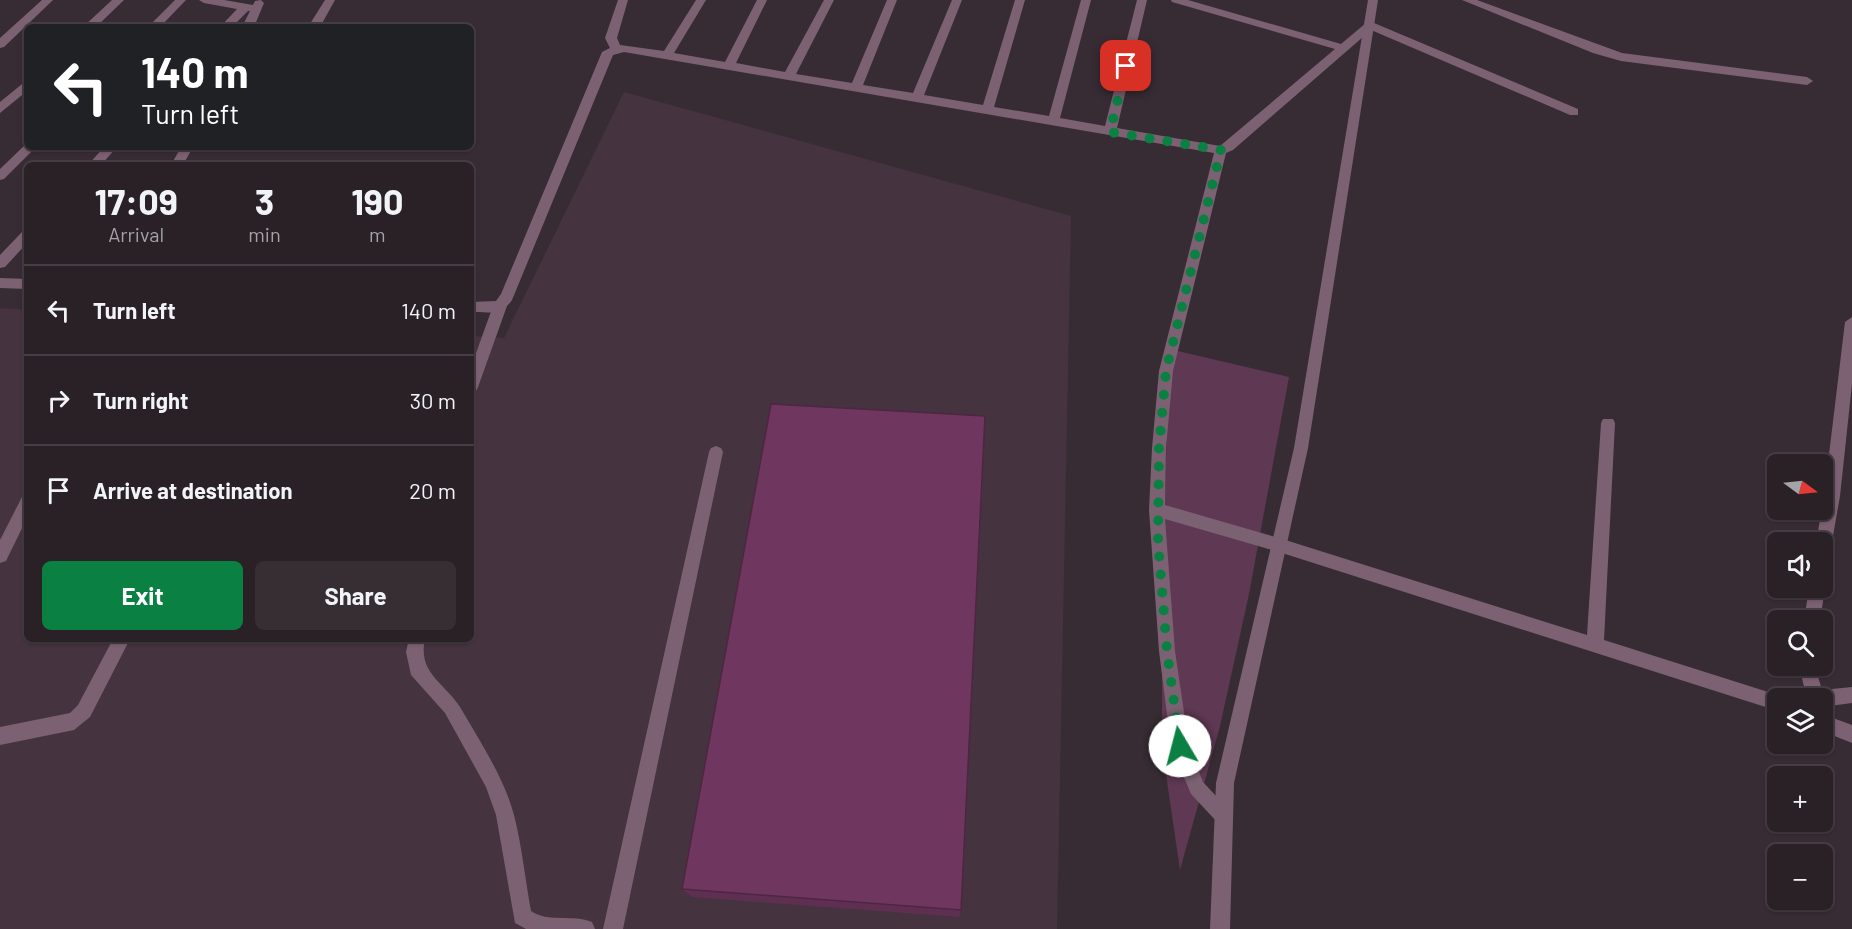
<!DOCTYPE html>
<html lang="en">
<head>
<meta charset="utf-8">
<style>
	:root { --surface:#2a2127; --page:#362e33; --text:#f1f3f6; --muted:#a5a3a7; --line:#463e44; --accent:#0b8043 }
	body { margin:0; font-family:Barlow,sans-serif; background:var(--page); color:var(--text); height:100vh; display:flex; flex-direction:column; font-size:22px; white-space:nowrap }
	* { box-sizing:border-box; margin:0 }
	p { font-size:20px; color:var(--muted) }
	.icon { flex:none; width:33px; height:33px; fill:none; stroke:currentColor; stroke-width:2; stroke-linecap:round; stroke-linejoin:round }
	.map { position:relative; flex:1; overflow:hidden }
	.sheet { position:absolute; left:24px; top:162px; width:450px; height:480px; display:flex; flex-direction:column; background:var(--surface); border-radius:9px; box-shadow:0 2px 4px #0004,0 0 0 2px var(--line) }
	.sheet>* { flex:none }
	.guide { position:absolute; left:24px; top:24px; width:450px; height:126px; border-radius:9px; box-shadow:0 2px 4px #0004,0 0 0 2px var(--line); background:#202124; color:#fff; overflow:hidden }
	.needle { width:39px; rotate:105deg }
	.fabs { position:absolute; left:1767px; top:454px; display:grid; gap:12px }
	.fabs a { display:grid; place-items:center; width:66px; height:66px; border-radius:9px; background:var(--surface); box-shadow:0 2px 4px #0004,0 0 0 2px var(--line); font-size:30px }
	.pin { position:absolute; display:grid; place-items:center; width:51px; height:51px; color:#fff; margin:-26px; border-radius:12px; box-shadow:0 3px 9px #0006 }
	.me { position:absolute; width:66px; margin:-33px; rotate:352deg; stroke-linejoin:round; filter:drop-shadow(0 0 4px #0008) }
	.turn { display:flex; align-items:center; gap:21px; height:126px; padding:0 18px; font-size:27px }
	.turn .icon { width:78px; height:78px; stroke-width:2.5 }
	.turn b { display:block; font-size:42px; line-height:51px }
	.eta { display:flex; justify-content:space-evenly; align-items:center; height:102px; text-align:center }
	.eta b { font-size:36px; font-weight:700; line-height:42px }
	.primary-button { display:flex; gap:12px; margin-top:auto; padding:12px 18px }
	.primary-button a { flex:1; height:69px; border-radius:9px; background:var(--accent); color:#fff; font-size:24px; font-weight:700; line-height:69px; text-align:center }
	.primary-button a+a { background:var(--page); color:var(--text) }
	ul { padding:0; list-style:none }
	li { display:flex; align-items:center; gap:18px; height:90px; padding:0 18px; border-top:2px solid var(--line) }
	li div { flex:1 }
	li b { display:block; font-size:22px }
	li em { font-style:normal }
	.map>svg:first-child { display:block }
	.built { fill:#45333f }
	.green { fill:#5f3853 }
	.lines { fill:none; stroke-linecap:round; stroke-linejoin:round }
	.service { fill:#7c6173; fill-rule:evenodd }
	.minor { fill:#7c6173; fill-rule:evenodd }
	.tertiary { fill:#7c6173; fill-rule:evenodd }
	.wall { fill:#5f2f52 }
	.building { fill:#6f375f; stroke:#4e2642; stroke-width:1.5 }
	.route { stroke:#0b8043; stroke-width:10; stroke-dasharray:0 18 }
</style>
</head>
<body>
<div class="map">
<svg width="1852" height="929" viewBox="0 0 1852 929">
	<rect width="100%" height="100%" fill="#382c34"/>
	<path class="built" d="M624,92l447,124 -14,713h-1057v-621l27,2v329h444v-303l33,2z"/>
	<path class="green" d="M1169,349l120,28 -40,217 -29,132 -40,144 -18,-123v-139z"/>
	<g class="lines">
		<path class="service" d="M500,301l7,5 -29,81 -2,4 -5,2v-26l22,-61z
			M716,446l5,2 2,4 -100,477h-20l106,-477 2,-4z
			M27,495v23l-21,43 -6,2v-23l22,-43z
			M409,639h16c-8,36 22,44 38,73 19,33 41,66 51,103 8,31 11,64 17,96 17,12 42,3 61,11l3,7h-69l-11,-6 -19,-108 -10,-28 -41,-74 -34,-38 -5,-23z"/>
		<path class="minor" d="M42,0h11l-49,47 -4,1v-10z
			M112,0h12l-28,27h-13z
			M175,0h11l-26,27h-12z
			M199,0h25l29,5 2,-4 6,-1 3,3 -10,24h-12l8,-16h-2l-16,16h-12l17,-18 -33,-6z
			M325,0h10l-15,27h-12z
			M618,0h10l-11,38 3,7 44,6 32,-51h10l-32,53 51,9 32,-62h10l-31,63 49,9 39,-72h10l-38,74 56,9 35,-83h10l-34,85 50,8 39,-93h10l-38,95 59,10 32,-105h10l-31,107 55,9 32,-116h10l-31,118 45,8 32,-126h10l-30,128 103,18 115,-97 -163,-47 -1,-2h17l153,44 25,-21h8l204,86v6h-8l-199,-85 -138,120 -7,3 -53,218 -7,77 -1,57 114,33 308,97 14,-212 2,-4h10l2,4 -11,217 180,57 1,2h-7v12l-499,-159 -114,-33 10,132 14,95 14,36 27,29 3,6 -3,6 -6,3 -6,-3 -27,-29 -20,-48 -12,-95 -10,-141 3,-62 7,-77 55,-218 -590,-101 -11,3 -101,245c-11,16 -23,12 -41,12v-10l25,-1 5,-7 101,-242 8,-4 -5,-10z
			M1462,0h15l145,53 185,24 6,4 -6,4 -186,-24 -28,-8z
			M27,80v11l-27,22v-11z
			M26,144l1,3h9l-32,32 -4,1v-11z
			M104,147h13l-16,18h-13z
			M181,147h12l-10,18h-12z
			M27,230v13l-22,24 -5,1v-13l22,-23z
			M0,278l27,1v10l-27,-1z
			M1852,317v67l-12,112 -10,57 -2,5 -6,2v-17h-6l8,-47 21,-174z
			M1822,583l3,5 -5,33h-16l5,-33h13z
			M113,639h17l-40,78 -16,13 -74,15v-18l70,-14 8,-8z
			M1799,666h16l7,24 30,-3v16l-30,4v-8h-15z
			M1822,714l30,11v18l-30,-12z"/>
		<path class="tertiary" d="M1368,0h10l-70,448 -74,335 -4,146h-20l6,-146 78,-335z"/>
	</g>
	<path class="wall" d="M682,889l279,21 -2,7 -267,-20z"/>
	<path class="building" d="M771,404l214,12 -24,494 -279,-21z"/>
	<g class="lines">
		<path class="route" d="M1126,66l-16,66 111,18 -55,221 -7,77 -1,94 9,109 13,95"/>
	</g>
</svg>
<div class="fabs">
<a><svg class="needle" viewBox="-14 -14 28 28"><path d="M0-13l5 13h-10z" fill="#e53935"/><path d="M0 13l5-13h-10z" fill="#a5a3a7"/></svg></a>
<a><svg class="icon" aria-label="sound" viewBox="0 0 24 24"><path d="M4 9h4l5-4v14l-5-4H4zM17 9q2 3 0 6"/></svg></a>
<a><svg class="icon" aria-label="search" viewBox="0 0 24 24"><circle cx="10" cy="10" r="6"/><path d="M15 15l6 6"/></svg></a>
<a><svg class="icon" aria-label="layers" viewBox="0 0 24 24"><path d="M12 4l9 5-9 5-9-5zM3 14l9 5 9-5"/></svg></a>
<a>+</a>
<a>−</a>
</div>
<div class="pin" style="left:1126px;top:66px;background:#d93025"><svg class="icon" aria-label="arrive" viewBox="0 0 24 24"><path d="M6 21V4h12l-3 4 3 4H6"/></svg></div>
<svg class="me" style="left:1180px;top:746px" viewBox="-20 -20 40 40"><circle r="19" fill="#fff"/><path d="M0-13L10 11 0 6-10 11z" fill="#0b8043"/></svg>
<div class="guide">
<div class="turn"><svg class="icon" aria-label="left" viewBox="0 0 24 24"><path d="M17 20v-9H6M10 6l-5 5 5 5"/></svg><div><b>140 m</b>Turn left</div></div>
</div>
<section class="sheet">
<div class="eta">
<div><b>17:09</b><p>Arrival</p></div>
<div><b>3</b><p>min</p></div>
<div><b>190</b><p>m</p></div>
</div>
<ul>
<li><svg class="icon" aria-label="left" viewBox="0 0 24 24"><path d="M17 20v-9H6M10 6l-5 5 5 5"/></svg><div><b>Turn left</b></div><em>140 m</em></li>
<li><svg class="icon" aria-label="right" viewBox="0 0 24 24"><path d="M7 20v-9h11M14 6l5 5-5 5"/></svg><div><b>Turn right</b></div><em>30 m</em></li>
<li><svg class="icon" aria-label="arrive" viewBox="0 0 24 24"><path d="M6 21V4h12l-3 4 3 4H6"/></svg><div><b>Arrive at destination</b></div><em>20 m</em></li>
</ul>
<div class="primary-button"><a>Exit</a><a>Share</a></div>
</section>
</div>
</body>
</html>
